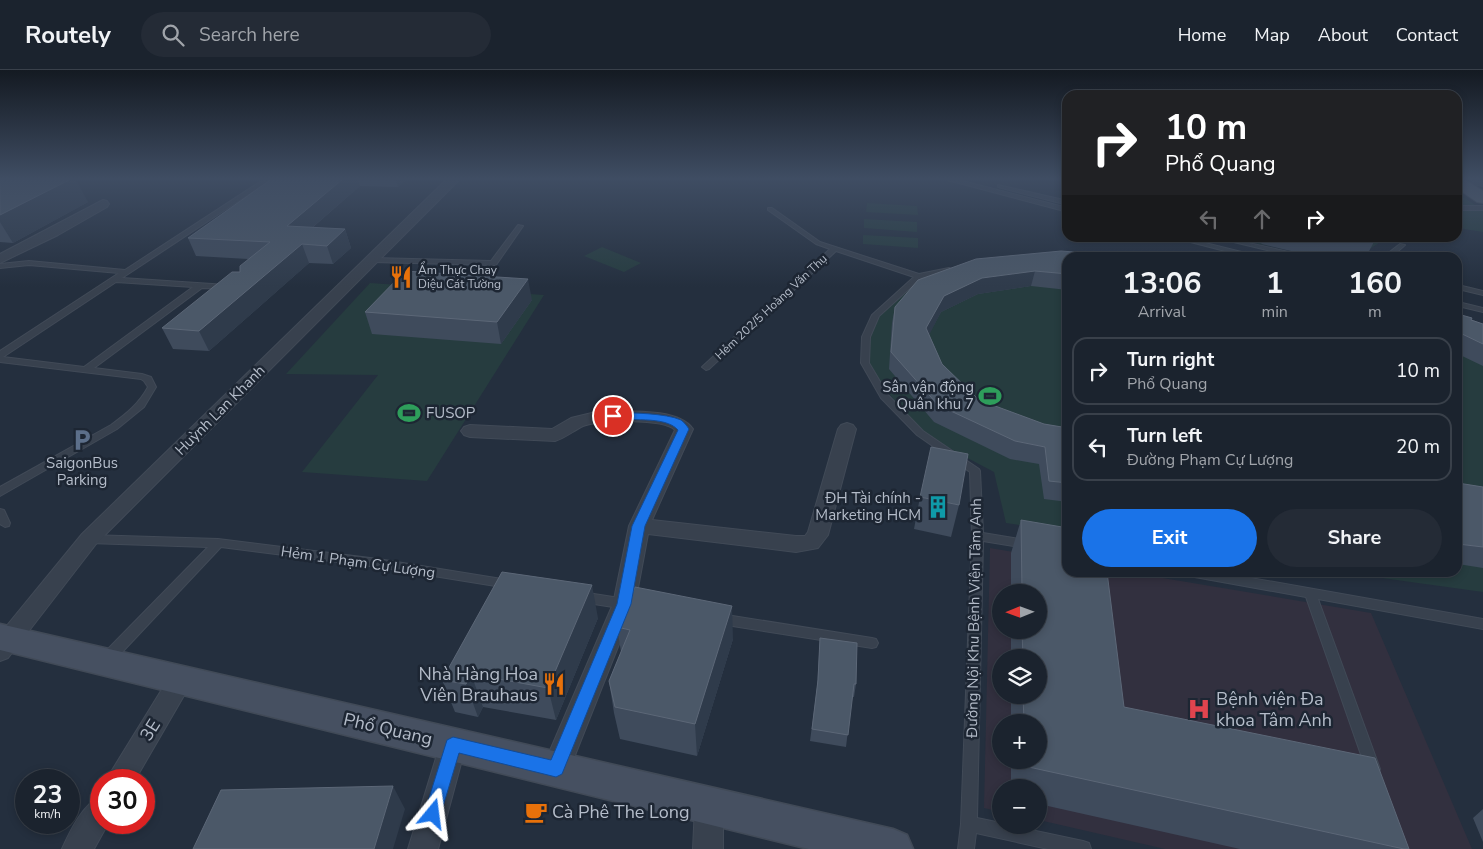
<!DOCTYPE html>
<html lang="en">
<head>
<meta charset="utf-8">
<style>
	:root { --surface:#1b232e; --page:#242b36; --text:#f1f3f6; --muted:#a0a4aa; --line:#39404a; --accent:#1a73e8 }
	body { margin:0; font-family:"Nunito Sans",sans-serif; background:var(--page); color:var(--text); height:100vh; display:flex; flex-direction:column; font-size:19px; white-space:nowrap }
	* { box-sizing:border-box; margin:0 }
	p { font-size:16px; color:var(--muted) }
	.icon { flex:none; width:28px; height:28px; fill:none; stroke:currentColor; stroke-width:2; stroke-linecap:round; stroke-linejoin:round }
	.map { position:relative; flex:1; overflow:hidden }
	.side { position:absolute; left:1062px; top:182px; width:400px; height:325px; display:flex; flex-direction:column; background:var(--surface); border-radius:15px; box-shadow:0 2px 8px #0003,0 0 0 1px var(--line) }
	.side>* { flex:none }
	.top-card { position:absolute; left:1062px; top:20px; width:400px; height:152px; border-radius:15px; box-shadow:0 2px 8px #0003,0 0 0 1px var(--line); background:#202124; color:#fff; overflow:hidden }
	.needle { width:32px; rotate:269deg }
	.buttons { position:absolute; left:992px; top:514px; display:grid; gap:10px }
	.buttons a { display:grid; place-items:center; width:55px; height:55px; border-radius:50%; background:var(--surface); box-shadow:0 2px 8px #0003,0 0 0 1px var(--line); font-size:25px }
	.speed { position:absolute; left:15px; top:699px; display:flex; gap:10px; font-size:25px; font-weight:700; text-align:center }
	.speed>* { display:grid; place-content:center; width:65px; height:65px; border-radius:50%; background:var(--surface); box-shadow:0 2px 8px #0003,0 0 0 1px var(--line); line-height:1 }
	.speed small { font-size:12px; font-weight:400 }
	.speed .limit { border:8px solid #d22; background:#fff; color:#111 }
	.pin { position:absolute; display:grid; place-items:center; width:42px; height:42px; color:#fff; margin:-21px; border:2px solid #fff; border-radius:50%; box-shadow:0 1px 5px #0007 }
	.me { position:absolute; width:55px; margin:-28px; rotate:16deg; stroke-linejoin:round; filter:drop-shadow(0 0 4px #0008) }
	.turn { display:flex; align-items:center; gap:18px; height:105px; padding:0 20px; font-size:22px }
	.turn .icon { width:65px; height:65px; stroke-width:2.5 }
	.turn b { display:block; font-size:35px; line-height:42px }
	.lanes { display:flex; align-items:center; height:48px; padding:0 20px; background:#0003; justify-content:center; gap:25px; direction:ltr }
	.lanes .off { opacity:.35 }
	.eta { display:flex; justify-content:space-evenly; align-items:center; height:85px; text-align:center }
	.eta b { font-size:30px; font-weight:700; line-height:35px }
	.primary-button { display:flex; gap:10px; margin-top:auto; padding:10px 20px }
	.primary-button a { flex:1; height:58px; border-radius:30px; background:var(--accent); color:#fff; font-size:20px; font-weight:700; line-height:58px; text-align:center }
	.primary-button a+a { background:var(--page); color:var(--text) }
	ul { padding:0; list-style:none }
	li { display:flex; align-items:center; gap:15px; height:68px; margin:0 10px 8px; padding:0 10px; border:2px solid var(--line); border-radius:15px }
	li div { flex:1 }
	li b { display:block; font-size:19px }
	li em { font-style:normal }
	header { display:flex; align-items:center; gap:30px; box-sizing:border-box; height:70px; padding:0 25px; background:var(--surface); border-bottom:1px solid var(--line) }
	header strong { font-size:24px }
	nav { display:flex; gap:28px; margin-inline-start:auto; font-size:18px }
	.search { width:350px; height:45px; background:var(--page); display:flex; align-items:center; gap:12px; box-sizing:border-box; padding:0 18px; border-radius:28px; color:var(--muted); font-size:19px }
	.map>svg:first-child { display:block }
	.medical { fill:#32303f; fill-rule:evenodd }
	.green { fill:#263c3f }
	.lines { fill:none; stroke-linecap:round; stroke-linejoin:round }
	.lane-casing { stroke:#414a57; stroke-width:2 }
	.street-casing { stroke:#414a57; stroke-width:2 }
	.secondary-casing { stroke:#414a57; stroke-width:3 }
	.primary-casing { stroke:#414a57; stroke-width:2 }
	.lane { fill:#38414e; fill-rule:evenodd }
	.street { fill:#38414e; fill-rule:evenodd }
	.secondary { fill:#465061; fill-rule:evenodd }
	.primary { fill:#56606e; fill-rule:evenodd }
	.wall { fill:#3f4b5c }
	.shaded-wall { fill:#2f3b4b }
	.building { fill:#4b5868; stroke:#5c6777 }
	.route { fill:#1a73e8; stroke:#114b97 }
	.labels { text-anchor:middle; stroke-width:5; stroke-linejoin:round; paint-order:stroke }
	.far-poi-label { font-size:12px; fill:#b4bcc9; stroke:#1d2633; text-anchor:start }
	.far-street-label { font-size:12px; fill:#b4bcc9; stroke:#1d2633 }
	.poi-label { font-size:15px; fill:#b4bcc9; stroke:#1d2633; text-anchor:end }
	.street-label { font-size:15px; fill:#b4bcc9; stroke:#1d2633 }
	.near-poi-label { font-size:18px; fill:#b4bcc9; stroke:#1d2633; text-anchor:start }
	.near-street-label { font-size:18px; fill:#b4bcc9; stroke:#1d2633 }
</style>
</head>
<body>
<header>
<strong>Routely</strong>
<div class="search"><svg class="icon" aria-label="search" viewBox="0 0 24 24"><circle cx="10" cy="10" r="6"/><path d="M15 15l6 6"/></svg>Search here</div>
<nav><a>Home</a><a>Map</a><a>About</a><a>Contact</a></nav>
</header>
<div class="map">
<svg width="1483" height="779" viewBox="0 0 1483 779">
	<rect width="100%" height="100%" fill="#242f3e"/>
	<path class="medical" d="M990,478l77,13 1,11 65,1 238,40 101,236h-307l-126,-29v-32h-38v24l-17,-4zM1001,522h38v38h-38zM1001,588h38v37h-38zM1001,652h38v38h-38z"/>
	<path class="green" d="M1458,124l25,16v22l-25,-4z
		M867,133l50,3 1,9 -52,-3z
		M864,149l53,3v10l-53,-4z
		M863,165l55,3v10l-55,-4z
		M1230,168h157l-32,20 -30,-1z
		M602,177l39,16 -17,9 -40,-16z
		M1067,197v265l-61,-9 -12,-51 -74,-39 -55,-70 11,-48 43,-39z
		M370,213l174,12 -117,186 -125,-9 76,-97 -92,-1z
		M1458,260l25,12v250l-137,-19 112,-1z"/>
	<g class="lines">
		<defs>
			<path id="lane" d="M266,108h7l-151,100 105,7 4,2 -4,2 -25,-1 -108,80 48,6 9,3 5,10 -12,20 -27,22 -117,67v-9l111,-62c15,-11 28,-21 37,-38l-4,-6 -3,-2 -141,-17v-11l119,-78 -90,-8 -29,3v-4l29,-3 96,9zM116,212l77,5 -109,80 -81,-10z
				M940,108h11l117,30v4z
				M1475,111l8,1v4l-10,-2v-2z
				M998,115l70,16v4l-70,-18z
				M1458,136h25v4h-25z
				M768,138h4l48,34 99,32 30,-6 4,2 -32,8 -42,38 -9,21 -1,26 19,32 35,36 56,38 1,2 3,62 43,7 4,1 2,3 -2,3 -4,1 -43,-7 -6,277 24,5v2h7l75,16 6,2 2,6h-43l-72,-16 -2,16h-16l3,-25 11,-288 -2,-64 -53,-37 -36,-37 -20,-35 1,-26 10,-22 42,-38 -78,-26 -127,118 -3,1 -4,-3 128,-118 -14,-5 -48,-34z
				M518,155l5,1 -27,39h-3l-120,-3 -4,-2 4,-2 118,3z
				M1175,168h10l81,20h-14z
				M1217,168h10l88,20h-15z
				M1400,174l5,1 -15,13h-8z
				M1458,215l25,6v4l-25,-6z
				M1458,232l25,6v4l-25,-6z
				M0,439l4,1 6,13 -1,3 -4,1 -5,-3z
				M89,465l129,4 160,20 130,21 4,1 2,3 -2,3 -4,1 -130,-21 -157,-20 -110,117 -5,1 -5,-1 -1,-4 1,-4 107,-109 -119,-4 -4,-1 -2,-3 2,-3z
				M1183,502h34l266,47v10l-165,-30 62,170 -2,5 -5,2 -5,-2 -2,-5 -60,-172 -117,-21 -4,-1z
				M581,522l45,7 4,2 2,3 -2,3 -4,2 -45,-7 -4,-2 -2,-3 2,-3z
				M720,544l152,24 4,1 2,4 -2,4 -4,1 -152,-24 -4,-2 -2,-3 2,-3z"/>
			<path id="street" d="M448,108l11,2 -363,364 -88,114 -8,3v-27l82,-100z
				M103,130l4,1 2,3 -2,3 -49,28 -58,28v-9z
				M600,341c25,1 78,-4 93,18l-41,91 144,16h9l3,-4 30,-103 3,-4 6,-2 6,2 3,4 -28,106 -10,13 -22,4 -148,-18 -13,70 -69,174 -10,4 -10,-4 -4,-9 71,-165 16,-78 46,-96c-11,-12 -78,-10 -92,-4 -10,5 -18,12 -28,15l-85,-4 -6,-2 -3,-4 3,-4 6,-2 82,4 19,-11z
				M181,600l9,3 3,7 -58,100h-29l66,-107z
				M453,663l9,4 4,8 -28,104h-30l32,-104 4,-8z
				M709,722l10,4 4,10v43h-30l2,-43 4,-10z
				M101,726v26h8l-15,27h-32c8,-18 21,-45 39,-53z"/>
			<path id="secondary" d="M0,554l893,205 14,6 6,14h-104l-809,-199z"/>
			<path id="primary" d="M1458,108l6,1 19,12v12l-6,-1 -19,-13z"/>
		</defs>
		<use href="#lane" class="lane-casing"/>
		<use href="#street" class="street-casing"/>
		<use href="#secondary" class="secondary-casing"/>
		<use href="#primary" class="primary-casing"/>
		<use href="#lane" class="lane"/>
		<use href="#street" class="street"/>
		<use href="#secondary" class="secondary"/>
		<use href="#primary" class="primary"/>
	</g>
	<path class="wall" d="M273,108h135l-10,9 -38,-1 -48,42 33,1 6,19 -18,16 -24,-1 -100,88 -36,-2 -11,-21 78,-56 8,-13 -52,-3 -8,-18z
		M1064,108h4v6z
		M0,111l88,21 -75,41 -13,-1z
		M1256,168h120l-8,15 -77,-2 -29,-7z
		M1068,188v32l-37,-4 -53,8 -37,18 -12,22 13,30 37,36 65,24 24,4v74l-24,-3 -5,-35 -29,-5 -76,-37 -45,-53 3,-46 3,-16z
		M532,230l-31,44 -129,-10 -7,-22z
		M1458,244l25,10v42l-25,-12z
		M1458,413l25,4v81l-25,-4z
		M920,427l39,8 -8,32 -37,-8z
		M1021,450l103,187 285,142h-169l-201,-45v-16h-28v-28h28v-38h-28v-27h28v-37h-28v-28h28v-38h-28v-39z
		M598,548l-42,102 -73,-13 -5,10 -23,-5 -13,-32z
		M617,557l116,12 -36,117 -77,-17 -6,-26 -5,-32 12,-29z
		M820,568l36,46 -2,13h-2l-6,50 -36,-6 7,-54z
		M1483,739v33l-10,-24z"/>
	<path class="shaded-wall" d="M73,108h2l13,24 -75,41 -13,-21v-7z
		M344,108h13l3,8 -67,58 -6,-18z
		M395,108h13l-10,9z
		M345,159l6,19 -18,16 -6,-18z
		M302,174l7,19 -100,88 -10,-20z
		M1035,201l-4,15 -53,8 -37,18 -17,33 2,-17 18,-32 38,-18z
		M528,209l4,21 -31,44 -4,-22z
		M592,515l6,33 -42,102 -8,-32z
		M732,536l1,33 -36,117 -2,-32z
		M471,604l12,33 -5,10 -12,-33z
		M393,716l12,23 -12,40h-19z"/>
	<path class="building" d="M7,108h66l-73,37v-34z
		M273,108h71l-57,48 58,3 -18,17 -25,-2 -103,87 -37,-3 70,-56h8v-6l30,-24 -82,-4z
		M1061,181l13,1v5l9,1h-15v16l-33,-3 -53,7 -38,18 -18,32 16,36 37,36 65,24 24,4v55l-19,-2 -4,-34 -30,-6 -77,-36 -47,-53 4,-45 23,-27 58,-21z
		M405,201l123,8 -31,43 -132,-10z
		M1458,244l14,4 -1,2 12,4v20l-25,-12z
		M931,377l37,7 -9,51 -39,-8z
		M1458,413l25,4v60l-25,-3z
		M1021,450l47,8v44h39l17,135 251,51 34,91h-5l-380,-83v-6h15v-38h-15l-1,-27h16v-37h-16l-1,-28h17v-38h-17z
		M502,502l90,13 -44,103 -77,-14 -5,10 -24,-4z
		M635,517l97,19 -37,118 -80,-17 -6,-26 21,-51 -13,-3z
		M820,568l37,5 -1,41h-2l-6,51 -36,-6 6,-49z
		M393,716l-19,63h-181l28,-59z"/>
	<linearGradient id="sky" x2="0" y2="1"><stop stop-color="#141a22"/><stop offset="0.5" stop-color="#3f4d63"/><stop offset="1" stop-color="#3f4d63" stop-opacity="0"/></linearGradient>
	<rect width="1483" height="217" fill="url(#sky)"/>
	<path class="route" d="M613,342c17,1 53,1 68,8 3,2 6,6 8,9l-44,97 -14,78 -69,170 -6,3 -97,-24 -20,67 -6,3 -6,-3 -3,-6 23,-74 6,-3 98,23 66,-156 15,-78 46,-96c-13,-15 -51,-8 -69,-12l-1,-2z"/>
	<defs>
		<symbol id="restaurant-bare" viewBox="-9 -9 18 18"><path d="M-5-6h1v4h1v-4h1v4h1v-4h1v5L-1.5 .5V6h-2V.5L-5-1ZM5-6V6H3V1.5H1.5Q1.5-4 5-6Z" fill="#e8710a" stroke="#1d2633" stroke-width="2.5" paint-order="stroke"/></symbol>
		<symbol id="stadium-bare" viewBox="-9 -9 18 18"><path d="M0-5a6.5 5 0 1 0 0 10a6.5 5 0 1 0 0-10ZM-3.5-1.8h7v3.6h-7Z" fill="#2e9e5b" stroke="#1d2633" stroke-width="2.5" paint-order="stroke"/></symbol>
		<symbol id="parking-bare" viewBox="-9 -9 18 18"><path d="M-3.5-5.5H1a3.5 3.5 0 0 1 0 7H-1V5.5H-3.5ZM-1-3.4V-.6H.8a1.4 1.4 0 0 0 0-2.8Z" fill="#5c6f8a" stroke="#1d2633" stroke-width="2.5" paint-order="stroke"/></symbol>
		<symbol id="building-bare" viewBox="-9 -9 18 18"><path d="M-4-6H4V6H1V3H-1V6H-4ZM-2.5-4.3h1.7v1.8h-1.7ZM.8-4.3h1.7v1.8H.8ZM-2.5-1h1.7V.8h-1.7ZM.8-1h1.7V.8H.8Z" fill="#0f9aa8" stroke="#1d2633" stroke-width="2.5" paint-order="stroke"/></symbol>
		<symbol id="hospital-bare" viewBox="-9 -9 18 18"><path d="M-5-5h3v3.5h4V-5h3V5h-3V1.5h-4V5h-3Z" fill="#e0444e" stroke="#1d2633" stroke-width="2.5" paint-order="stroke"/></symbol>
		<symbol id="cafe-bare" viewBox="-9 -9 18 18"><path d="M-5.5-4.5H6V0H3Q3 3.5 0 3.5H-2.5Q-5.5 3.5-5.5 0ZM3-3.2v2h1.7v-2ZM-6 4.5H4V6H-6Z" fill="#e8710a" stroke="#1d2633" stroke-width="2.5" paint-order="stroke"/></symbol>
	</defs>
	<g fill-rule="evenodd">
		<use href="#restaurant-bare" x="385" y="191" width="32" height="32"/>
		<use href="#stadium-bare" x="974" y="310" width="32" height="32"/>
		<use href="#stadium-bare" x="393" y="327" width="32" height="32"/>
		<use href="#parking-bare" x="66" y="354" width="32" height="32"/>
		<use href="#building-bare" x="922" y="421" width="32" height="32"/>
		<use href="#restaurant-bare" x="538" y="598" width="32" height="32"/>
		<use href="#hospital-bare" x="1183" y="623" width="32" height="32"/>
		<use href="#cafe-bare" x="520" y="726" width="32" height="32"/>
	</g>
	<g class="labels">
		<g class="far-poi-label">
			<text x="418" y="204">Ẩm Thực Chay<tspan x="418" dy="14">Diệu Cát Tường</tspan></text>
		</g>
		<g class="far-street-label">
			<text transform="translate(771 237) rotate(-43)" y="4">Hẻm 202/5 Hoàng Văn Thụ</text>
		</g>
		<g class="poi-label">
			<text x="974" y="322">Sân vận động<tspan x="974" dy="17">Quân khu 7</tspan></text>
			<text x="426" y="348" text-anchor="start">FUSOP</text>
			<text x="82" y="398" text-anchor="middle">SaigonBus<tspan x="82" dy="17">Parking</tspan></text>
			<text x="921" y="433">ĐH Tài chính -<tspan x="921" dy="17">Marketing HCM</tspan></text>
		</g>
		<g class="street-label">
			<text transform="translate(220 340) rotate(-45)" y="5">Huỳnh Lan Khanh</text>
			<text transform="translate(358 492) rotate(8)" y="5">Hẻm 1 Phạm Cự Lượng</text>
			<text transform="translate(974 548) rotate(-89)" y="5">Đường Nội Khu Bệnh Viện Tâm Anh</text>
		</g>
		<g class="near-poi-label">
			<text x="538" y="610" text-anchor="end">Nhà Hàng Hoa<tspan x="538" dy="21">Viên Brauhaus</tspan></text>
			<text x="1216" y="635">Bệnh viện Đa<tspan x="1216" dy="21">khoa Tâm Anh</tspan></text>
			<text x="552" y="748">Cà Phê The Long</text>
		</g>
		<g class="near-street-label">
			<text transform="translate(388 659) rotate(13)" y="6">Phổ Quang</text>
			<text transform="translate(150 660) rotate(-58)" y="6">3E</text>
		</g>
	</g>
</svg>
<div class="buttons">
<a><svg class="needle" viewBox="-14 -14 28 28"><path d="M0-13l5 13h-10z" fill="#e53935"/><path d="M0 13l5-13h-10z" fill="#a0a4aa"/></svg></a>
<a><svg class="icon" aria-label="layers" viewBox="0 0 24 24"><path d="M12 4l9 5-9 5-9-5zM3 14l9 5 9-5"/></svg></a>
<a>+</a>
<a>−</a>
</div>
<div class="speed"><div>23<small>km/h</small></div><div class="limit">30</div></div>
<div class="pin" style="left:613px;top:346px;background:#d93025"><svg class="icon" aria-label="arrive" viewBox="0 0 24 24"><path d="M6 21V4h12l-3 4 3 4H6"/></svg></div>
<svg class="me" style="left:433px;top:744px" viewBox="-20 -20 40 40"><path d="M0-17L14 15 0 8-14 15z" fill="#1a73e8" stroke="#fff" stroke-width="4"/></svg>
<div class="top-card">
<div class="turn"><svg class="icon" aria-label="right" viewBox="0 0 24 24"><path d="M7 20v-9h11M14 6l5 5-5 5"/></svg><div><b>10 m</b>Phổ Quang</div></div>
<div class="lanes"><svg class="icon off" aria-label="left" viewBox="0 0 24 24"><path d="M17 20v-9H6M10 6l-5 5 5 5"/></svg><svg class="icon off" aria-label="ahead" viewBox="0 0 24 24"><path d="M12 20V5M6 11l6-6 6 6"/></svg><svg class="icon" aria-label="right" viewBox="0 0 24 24"><path d="M7 20v-9h11M14 6l5 5-5 5"/></svg></div>
</div>
<section class="side">
<div class="eta">
<div><b>13:06</b><p>Arrival</p></div>
<div><b>1</b><p>min</p></div>
<div><b>160</b><p>m</p></div>
</div>
<ul>
<li><svg class="icon" aria-label="right" viewBox="0 0 24 24"><path d="M7 20v-9h11M14 6l5 5-5 5"/></svg><div><b>Turn right</b><p>Phổ Quang</p></div><em>10 m</em></li>
<li><svg class="icon" aria-label="left" viewBox="0 0 24 24"><path d="M17 20v-9H6M10 6l-5 5 5 5"/></svg><div><b>Turn left</b><p>Đường Phạm Cự Lượng</p></div><em>20 m</em></li>
</ul>
<div class="primary-button"><a>Exit</a><a>Share</a></div>
</section>
</div>
</body>
</html>
